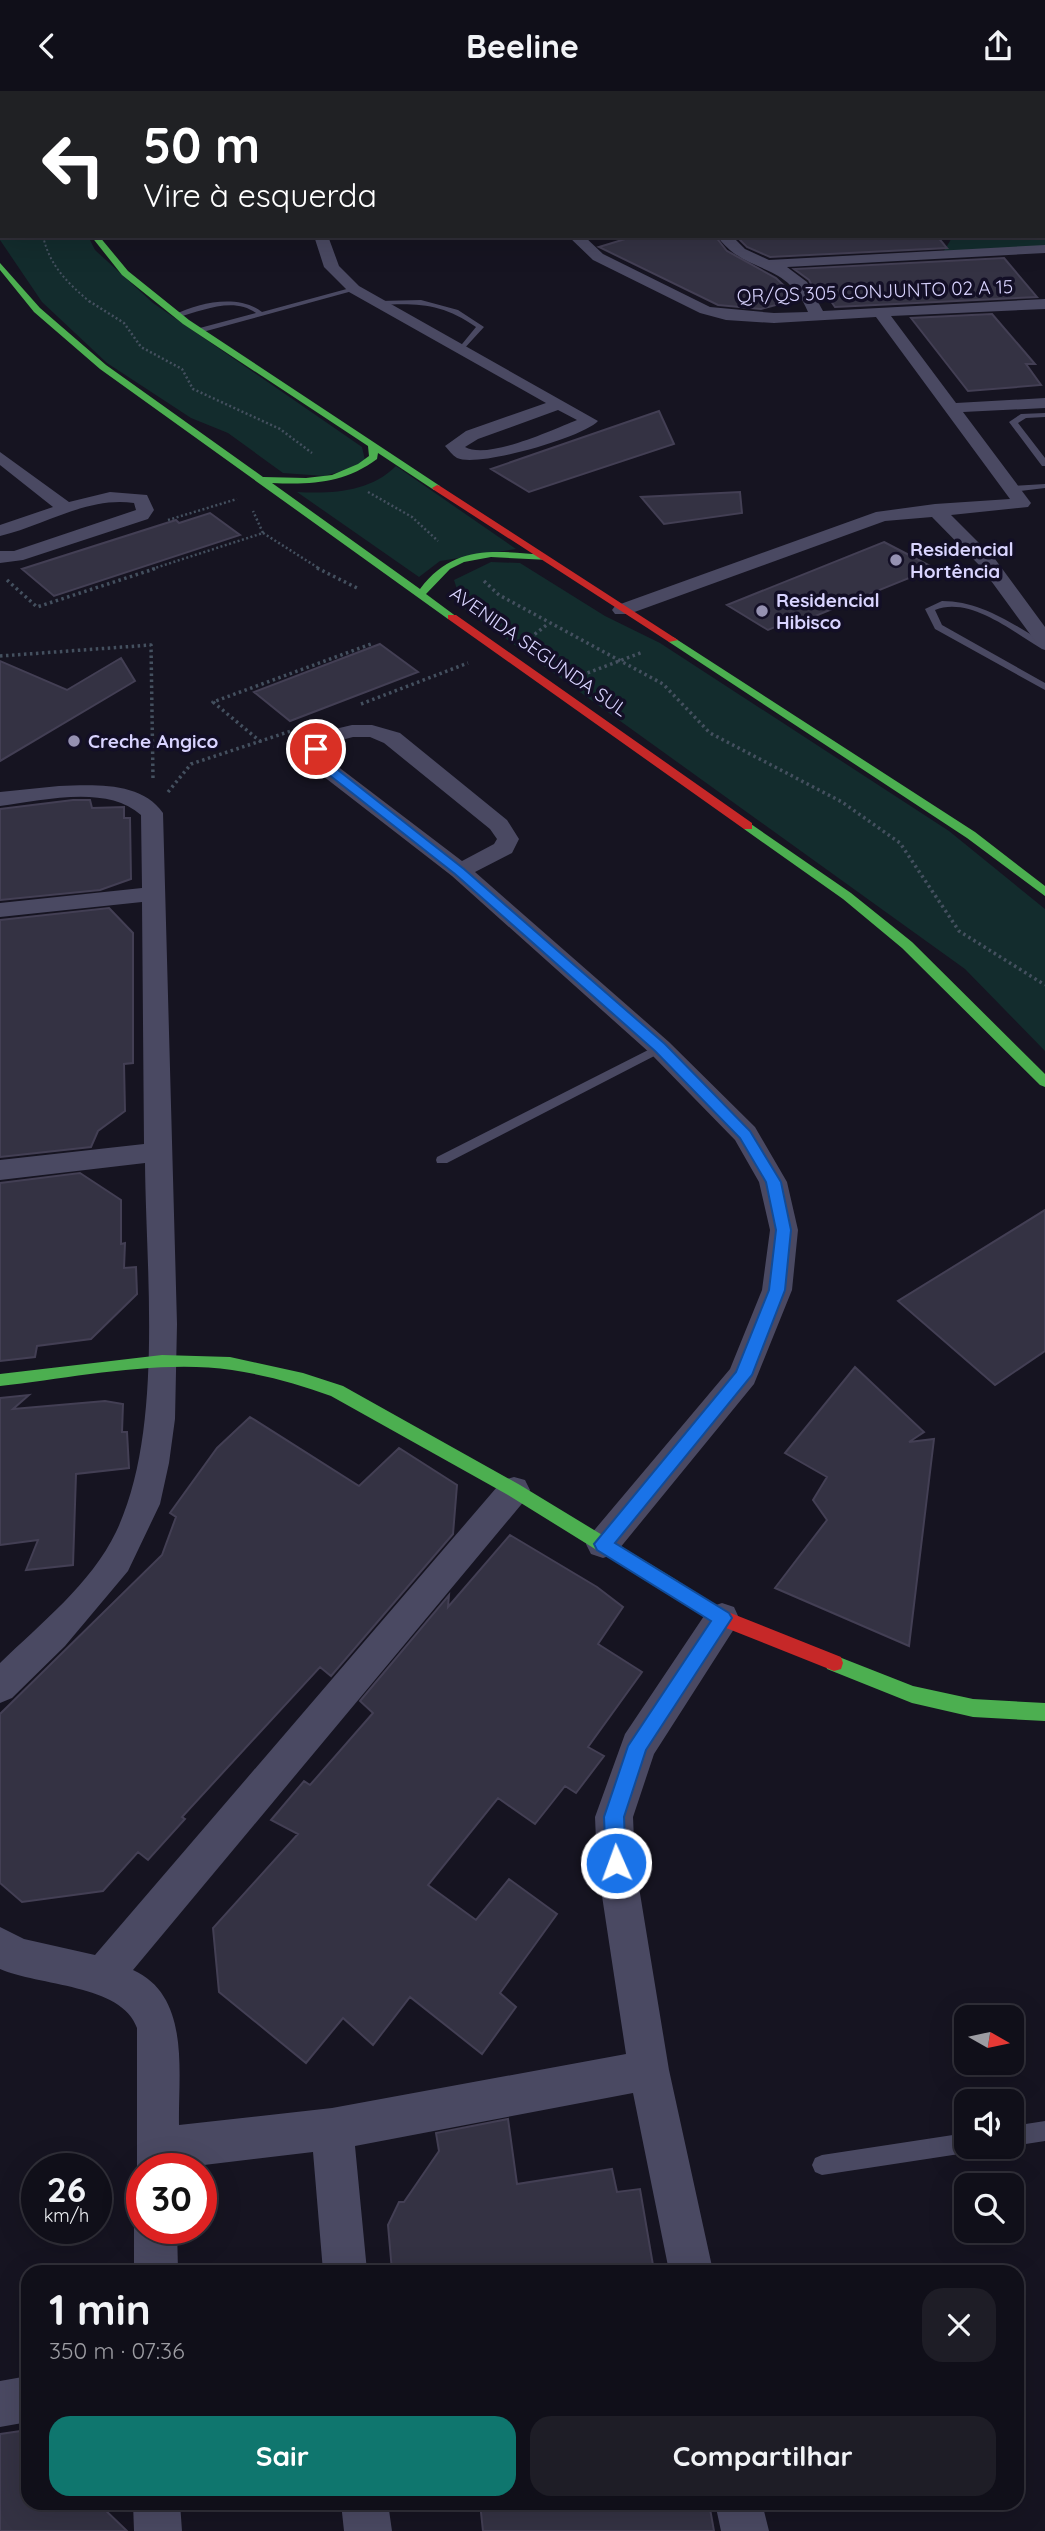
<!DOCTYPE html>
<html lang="pt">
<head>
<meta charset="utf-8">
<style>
	:root { --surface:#100f19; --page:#1e1d26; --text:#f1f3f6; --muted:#9c9ca2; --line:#302f38; --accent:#0f766e }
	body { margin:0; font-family:Quicksand,sans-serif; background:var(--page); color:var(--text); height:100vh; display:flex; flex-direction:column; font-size:26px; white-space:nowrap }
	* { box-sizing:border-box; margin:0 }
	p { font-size:23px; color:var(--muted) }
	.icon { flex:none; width:38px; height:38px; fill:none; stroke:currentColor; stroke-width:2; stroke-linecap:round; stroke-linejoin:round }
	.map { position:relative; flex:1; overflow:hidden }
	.drawer { position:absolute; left:21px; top:2174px; width:1003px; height:245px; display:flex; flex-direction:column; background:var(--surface); border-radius:21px; box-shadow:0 7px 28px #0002,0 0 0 2px var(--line) }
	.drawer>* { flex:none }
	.banner { position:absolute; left:0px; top:0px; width:1046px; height:147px; box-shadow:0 7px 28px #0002,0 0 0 2px var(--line); background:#202124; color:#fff; overflow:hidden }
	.needle { width:46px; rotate:99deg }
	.tools { position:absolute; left:954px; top:1914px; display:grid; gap:14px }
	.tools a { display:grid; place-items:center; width:70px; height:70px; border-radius:14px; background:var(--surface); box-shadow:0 7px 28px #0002,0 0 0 2px var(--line); font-size:35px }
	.speed { position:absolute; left:21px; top:2062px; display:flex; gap:14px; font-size:35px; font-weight:700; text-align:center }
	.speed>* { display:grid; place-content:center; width:91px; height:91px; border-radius:50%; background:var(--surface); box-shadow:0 7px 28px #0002,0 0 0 2px var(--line); line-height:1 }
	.speed small { font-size:18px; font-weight:400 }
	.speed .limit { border:10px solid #d22; background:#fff; color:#111 }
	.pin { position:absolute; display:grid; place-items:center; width:60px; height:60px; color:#fff; margin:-30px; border:4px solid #fff; border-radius:50%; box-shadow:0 2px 7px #0007 }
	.me { position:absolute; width:77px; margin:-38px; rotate:358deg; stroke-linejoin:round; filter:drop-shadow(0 0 5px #0008) }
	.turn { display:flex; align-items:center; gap:24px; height:147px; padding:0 28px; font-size:32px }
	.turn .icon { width:91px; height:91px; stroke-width:2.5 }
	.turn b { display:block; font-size:49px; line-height:60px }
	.round { display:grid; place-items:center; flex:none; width:74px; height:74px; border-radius:21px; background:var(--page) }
	.head { display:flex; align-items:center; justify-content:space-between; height:119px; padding:0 28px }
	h1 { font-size:42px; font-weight:700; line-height:52px }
	.action { display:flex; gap:14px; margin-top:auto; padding:14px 28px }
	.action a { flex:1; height:80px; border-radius:21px; background:var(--accent); color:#fff; font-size:28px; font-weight:700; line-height:80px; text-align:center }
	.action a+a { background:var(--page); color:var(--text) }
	header { display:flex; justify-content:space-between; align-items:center; height:91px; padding:0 28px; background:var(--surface); font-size:32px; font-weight:700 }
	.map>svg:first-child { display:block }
	.green { fill:#132c2d }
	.building { fill:#343243; stroke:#433f54; stroke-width:2 }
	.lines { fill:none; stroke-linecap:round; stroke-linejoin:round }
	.path-far2 { stroke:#44505f; stroke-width:2; stroke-dasharray:2 2.5; stroke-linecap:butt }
	.path-far1 { stroke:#44505f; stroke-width:2.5; stroke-dasharray:2 2.5; stroke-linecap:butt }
	.path { stroke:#44505f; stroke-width:3.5; stroke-dasharray:2.5 3.5; stroke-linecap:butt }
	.lane { fill:#4a4962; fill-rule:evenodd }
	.street { fill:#4a4962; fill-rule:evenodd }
	.fast { fill:#4caf50; fill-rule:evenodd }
	.jam { fill:#c62828; fill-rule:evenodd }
	.route { fill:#1a73e8; stroke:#114b97; stroke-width:2 }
	.poi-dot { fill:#9591b1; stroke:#130f26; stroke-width:2.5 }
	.labels { text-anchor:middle; stroke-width:7; stroke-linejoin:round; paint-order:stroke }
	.far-street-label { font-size:19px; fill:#d9d4ff; stroke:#130f26 }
	.far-poi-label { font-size:19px; font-weight:bold; fill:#d9d4ff; stroke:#130f26; text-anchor:start }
</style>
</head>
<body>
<header><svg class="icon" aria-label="back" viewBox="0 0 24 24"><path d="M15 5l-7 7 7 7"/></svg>Beeline<svg class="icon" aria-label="share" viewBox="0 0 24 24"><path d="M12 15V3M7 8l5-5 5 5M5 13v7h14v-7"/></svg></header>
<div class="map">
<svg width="1045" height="2440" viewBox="0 0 1045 2440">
	<rect width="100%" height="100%" fill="#161421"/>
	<path class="green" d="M0,0h52l-50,2v143h86l7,14 58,53 209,144 3,13 -14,9 -27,7 -41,-3 -55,-40 -37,-15 -84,-55 -65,-61 -42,-62z
		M1045,121v40l-103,2 11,-18h92z
		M396,375l120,83 -76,12 -21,16 -122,-85c35,2 73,0 99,-26z
		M491,471l29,1 85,53 55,27 289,188 96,78v142l-80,-82 -502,-361 -9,-28z"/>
	<path class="building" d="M635,145h80l12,15 49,27 22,21 -37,10 -43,-4 -119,-58z
		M736,145h201l10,12 -177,9 -23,-10z
		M1004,167l33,39 -202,10 -11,-16 -8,2 -7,-13 -15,-11z
		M992,223l43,50h-9l15,21 -73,6 -57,-73z
		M659,320l15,33 -145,48 -38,-23z
		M740,401l2,21 -78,11 -23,-27z
		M210,422l30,22 -186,61 -32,-27 154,-49 3,3z
		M884,451l50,26 -131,53 -6,-3 -29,12 -41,-25z
		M380,553l38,28 -128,49 -36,-29z
		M121,567l14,23 -135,80v-100l67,29z
		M73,709h17l2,8 32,-1v11h6l1,61 -31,11 -100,10v-91z
		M109,817l24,25v130l-9,1 1,47 -27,20 -7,16 -91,10v-237z
		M80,1082l41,27v44l4,-1 -1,25 12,-1 1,27 -46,45 -54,7 -2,11 -35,4v-178z
		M1045,1119v141l-50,34 -97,-84z
		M855,1276l69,65 -15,10 25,-3 -25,207 -134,-58 52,-68 -14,-20 14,-23 -42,-24z
		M29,1304l-16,14 92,-8 18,3 -1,28h5l2,36 -53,6 -3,91 -47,5 12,-30 -38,5v-147z
		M250,1326l109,69 40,-38 58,37 -4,49 -122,142 -11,-9 -138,150 3,2 -37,41 -10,-8 -35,39 -81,11 -22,-19v-169l162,-159 14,-38 -6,-4 47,-65z
		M510,1444l87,52 26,20 -25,37 44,28 -54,75 16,9 -28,37 -11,-7 -30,38 -37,-26 -70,87 48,35 33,-41 48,35 -57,79 16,14 -34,47 -72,-57 -37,48 -30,-27 -37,45 -87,-71 -6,-64 85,-94 -27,-14 33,-39 6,4 63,-72 -13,-12 89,-106 -1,12z
		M508,2028l9,65 95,-15 5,23 23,-3 14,82h-262l-4,-46 11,-23h5l35,-51 -3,-18z
		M28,2339v73h70l29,28h-127v-97z
		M480,2412h229l5,28h-231z"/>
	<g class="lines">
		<path class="path-far2" d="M2,32v5
			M43,145c7,31 25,47 48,67"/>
		<path class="path-far1" d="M89,210l35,22 17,24 41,22 11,20 87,40 32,24
			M368,401l44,25 26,24
			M168,429l69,-21
			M263,442l57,36
			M152,478l111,-36 -10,-22"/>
		<path class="path" d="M317,477l42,21
			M7,489l30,27 120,-39
			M484,490l15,14 164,89 47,49 132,69 58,41 59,88 86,54
			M530,547l19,-15
			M0,565l151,-11 2,134
			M582,584l61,-23
			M361,613l107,-41
			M261,651l-48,-40 158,-58
			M168,701l23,-28 103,-34"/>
		<path class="lane" d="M354,196l2,3 -157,43 -3,-4 60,-16c-23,-17 -54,-2 -78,4l-4,-2c25,-13 65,-21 88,-3z
			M421,209l37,10 26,17 -22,24 -4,-2 18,-22c-33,-23 -57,-24 -96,-22l-4,-2 4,-2z
			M1045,322v4l-19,1 -8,5 27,35v8h-3l-33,-44 12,-8z
			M1045,393v4l-33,4 -4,-3 4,-3z
			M942,510c39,0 71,23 103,42v7l-3,-1c-29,-17 -72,-53 -107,-39l7,15 103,58v7l-110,-61 -10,-20z
			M660,953l4,1 2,3 -2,3 -217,112h-10l-1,-3 1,-3z
			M1045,2030v20l-33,5v-20z
			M966,2042v14h8l-8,6 -144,22 -7,-3 -3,-7 3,-7 7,-3z"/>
		<path class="street" d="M74,0h58l-59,2z
			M200,0h41l-42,2z
			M421,0h12v2h-12z
			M617,0h12l-13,2z
			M709,0h13l-14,2z
			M767,0h28l1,2h-28z
			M906,0h48l-49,2z
			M1034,0h11v5v-3z
			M314,145h14l11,30 20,20 239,135c-14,16 -120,47 -141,37 -5,-3 -8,-8 -12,-12l21,-15 80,-28 -197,-111 -25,-25zM558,319l19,10c-25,10 -89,40 -112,27l13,-8z
			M568,145h16l19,18 107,53 64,6 34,-1c-21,-52 -62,-36 -91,-76h15l13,13 24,11 276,-15v8l-258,14 20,15 16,29 222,-12v10l-154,7 65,87 89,-5v10l-82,4 68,91 -3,4 -77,8 44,44 50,68v20l-7,-2 -57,-78 -49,-50 -47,4 -256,93h-14l-3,-4 3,-4 261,-94 59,-8 75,-5 -134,-182 -102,6 -48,-3 -26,-7 -107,-53z
			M0,361l69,50 41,-10 37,3 7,15 -6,9 -125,41 -23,3v-12h14l122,-41 -2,-7c-46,-7 -91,23 -134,33v-11l53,-18 -53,-42z
			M352,634h20l28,8 107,87 12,19 -7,14 -37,19 194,170 86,85 32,55 11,48 -6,60 -38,94 -139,170 -12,4 -12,-4 -5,-10 5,-10 139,-165 32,-79 8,-60 -11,-48 -24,-42 -84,-86 -199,-178 -142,-110 -5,-17 9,-15zM353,646h17l14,6 106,86 7,10 -3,5 -32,17 -134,-102 -1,-10 3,-6z
			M59,695c34,-1 82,-5 104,27l14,511 -2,95 -6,44 -9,41 -32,67 -63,75 -53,52 -12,5v-40c40,-39 91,-79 116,-131 48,-100 30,-259 29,-369l-145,17v-20l144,-16 -2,-242 -142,15v-14l142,-15 -1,-73c-35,-31 -99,-14 -141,-9v-14z
			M514,1386l11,3 5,10 -5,10 -392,470c58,26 45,102 46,155l153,-17 294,-54 -29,-191 -2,-46 30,-83 85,-127 12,-4 12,4 5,11 -5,11 -80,125 -21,63 2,46 34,207 44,201h-44l-36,-178 -278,53 12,125h-44l-10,-119 -134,16h-37v12l-5,-12v-140c-15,-44 -99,-42 -137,-59v-42l24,12 71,16 408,-475z
			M141,2122l1,15h35l1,43h-44v-43z
			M28,2285v46l-28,5v-46z
			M133,2412h47l2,28h-48z
			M341,2412h47l4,28h-48z
			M715,2412h47l7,28h-48z"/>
		<path class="fast" d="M62,0h6v2h-6z
			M91,145h8l29,35 61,49 251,166v4h-6l-56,-37 -1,6c-32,24 -66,26 -105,24l148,106c34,-45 74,-38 125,-34l5,3 -1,2 -58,-3 -27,5 -14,7 -24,25 31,23 -9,2 -348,-250 -66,-57 -34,-42v-7l40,45 66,57 157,112 43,1 26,-3 26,-11 11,-8 -1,-10 -185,-122 -61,-49z
			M673,546l302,195 70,54v10l-78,-58 -298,-196 -1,-2z
			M748,731l103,71 61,49 133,132v13l-5,-2 -138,-137 -59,-49 -99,-70v-6z
			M162,1264l68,2 73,16 40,13 177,99 158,96 3,6 -3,6 -6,2 -6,-2 -158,-98 -177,-99c-32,-12 -66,-21 -99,-26 -71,-11 -161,8 -232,16v-12z
			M834,1564l79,31 60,13 72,4v18l-72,-4 -61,-14 -85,-34 -2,-6 2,-6z"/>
		<path class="jam" d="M437,394l3,1 238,154 -9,2 -235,-152 -2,-2z
			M448,524h8l296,208v6h-8l-296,-210z
			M672,1488l56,33 113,45 2,6 -2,6 -7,2 -118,-47 -50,-31 -3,-6 3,-6z"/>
	</g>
	<path class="route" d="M312,655h8l4,13 140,110 201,175 85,87 31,51 10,48 -6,60 -33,85 -137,168 114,70 3,5 -86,132 -22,67 2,46 -3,7 -7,3 -7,-3 -3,-7 -2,-46 24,-71 83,-125 -114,-71 -3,-6 142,-172 33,-82 7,-60 -10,-48 -26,-44 -85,-87 -200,-177 -141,-111z"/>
	<g class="poi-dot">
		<circle cx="896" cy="469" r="7"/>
		<circle cx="762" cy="520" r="7"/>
		<circle cx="74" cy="650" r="7"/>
	</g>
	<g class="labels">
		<g class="far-street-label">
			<text transform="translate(875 200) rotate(-2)" y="7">QR/QS 305 CONJUNTO 02 A 15</text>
			<text transform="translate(539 560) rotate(35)" y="7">AVENIDA SEGUNDA SUL</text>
		</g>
		<g class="far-poi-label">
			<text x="910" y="465">Residencial<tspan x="910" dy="22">Hortência</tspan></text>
			<text x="776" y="516">Residencial<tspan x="776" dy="22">Hibisco</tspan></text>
			<text x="88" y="657">Creche Angico</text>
		</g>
	</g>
</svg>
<div class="tools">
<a><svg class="needle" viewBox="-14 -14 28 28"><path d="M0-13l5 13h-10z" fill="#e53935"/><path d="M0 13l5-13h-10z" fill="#9c9ca2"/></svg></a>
<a><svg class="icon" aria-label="sound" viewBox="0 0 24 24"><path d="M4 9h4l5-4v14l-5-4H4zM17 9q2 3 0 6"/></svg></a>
<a><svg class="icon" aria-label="search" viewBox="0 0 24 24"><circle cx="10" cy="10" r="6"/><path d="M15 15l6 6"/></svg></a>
</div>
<div class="speed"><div>26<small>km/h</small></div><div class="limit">30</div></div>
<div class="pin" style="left:316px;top:658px;background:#d93025"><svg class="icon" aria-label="arrive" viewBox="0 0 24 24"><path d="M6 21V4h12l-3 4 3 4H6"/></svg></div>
<svg class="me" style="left:616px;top:1772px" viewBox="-20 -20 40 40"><circle r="17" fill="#1a73e8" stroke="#fff" stroke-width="3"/><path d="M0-11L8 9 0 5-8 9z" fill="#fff"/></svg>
<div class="banner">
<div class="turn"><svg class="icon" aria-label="left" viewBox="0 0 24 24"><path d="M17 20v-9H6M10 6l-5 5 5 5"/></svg><div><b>50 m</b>Vire à esquerda</div></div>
</div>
<section class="drawer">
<div class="head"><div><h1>1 min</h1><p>350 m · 07:36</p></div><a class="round"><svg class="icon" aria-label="close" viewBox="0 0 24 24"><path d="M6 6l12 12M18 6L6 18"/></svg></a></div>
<div class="action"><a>Sair</a><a>Compartilhar</a></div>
</section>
</div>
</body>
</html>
